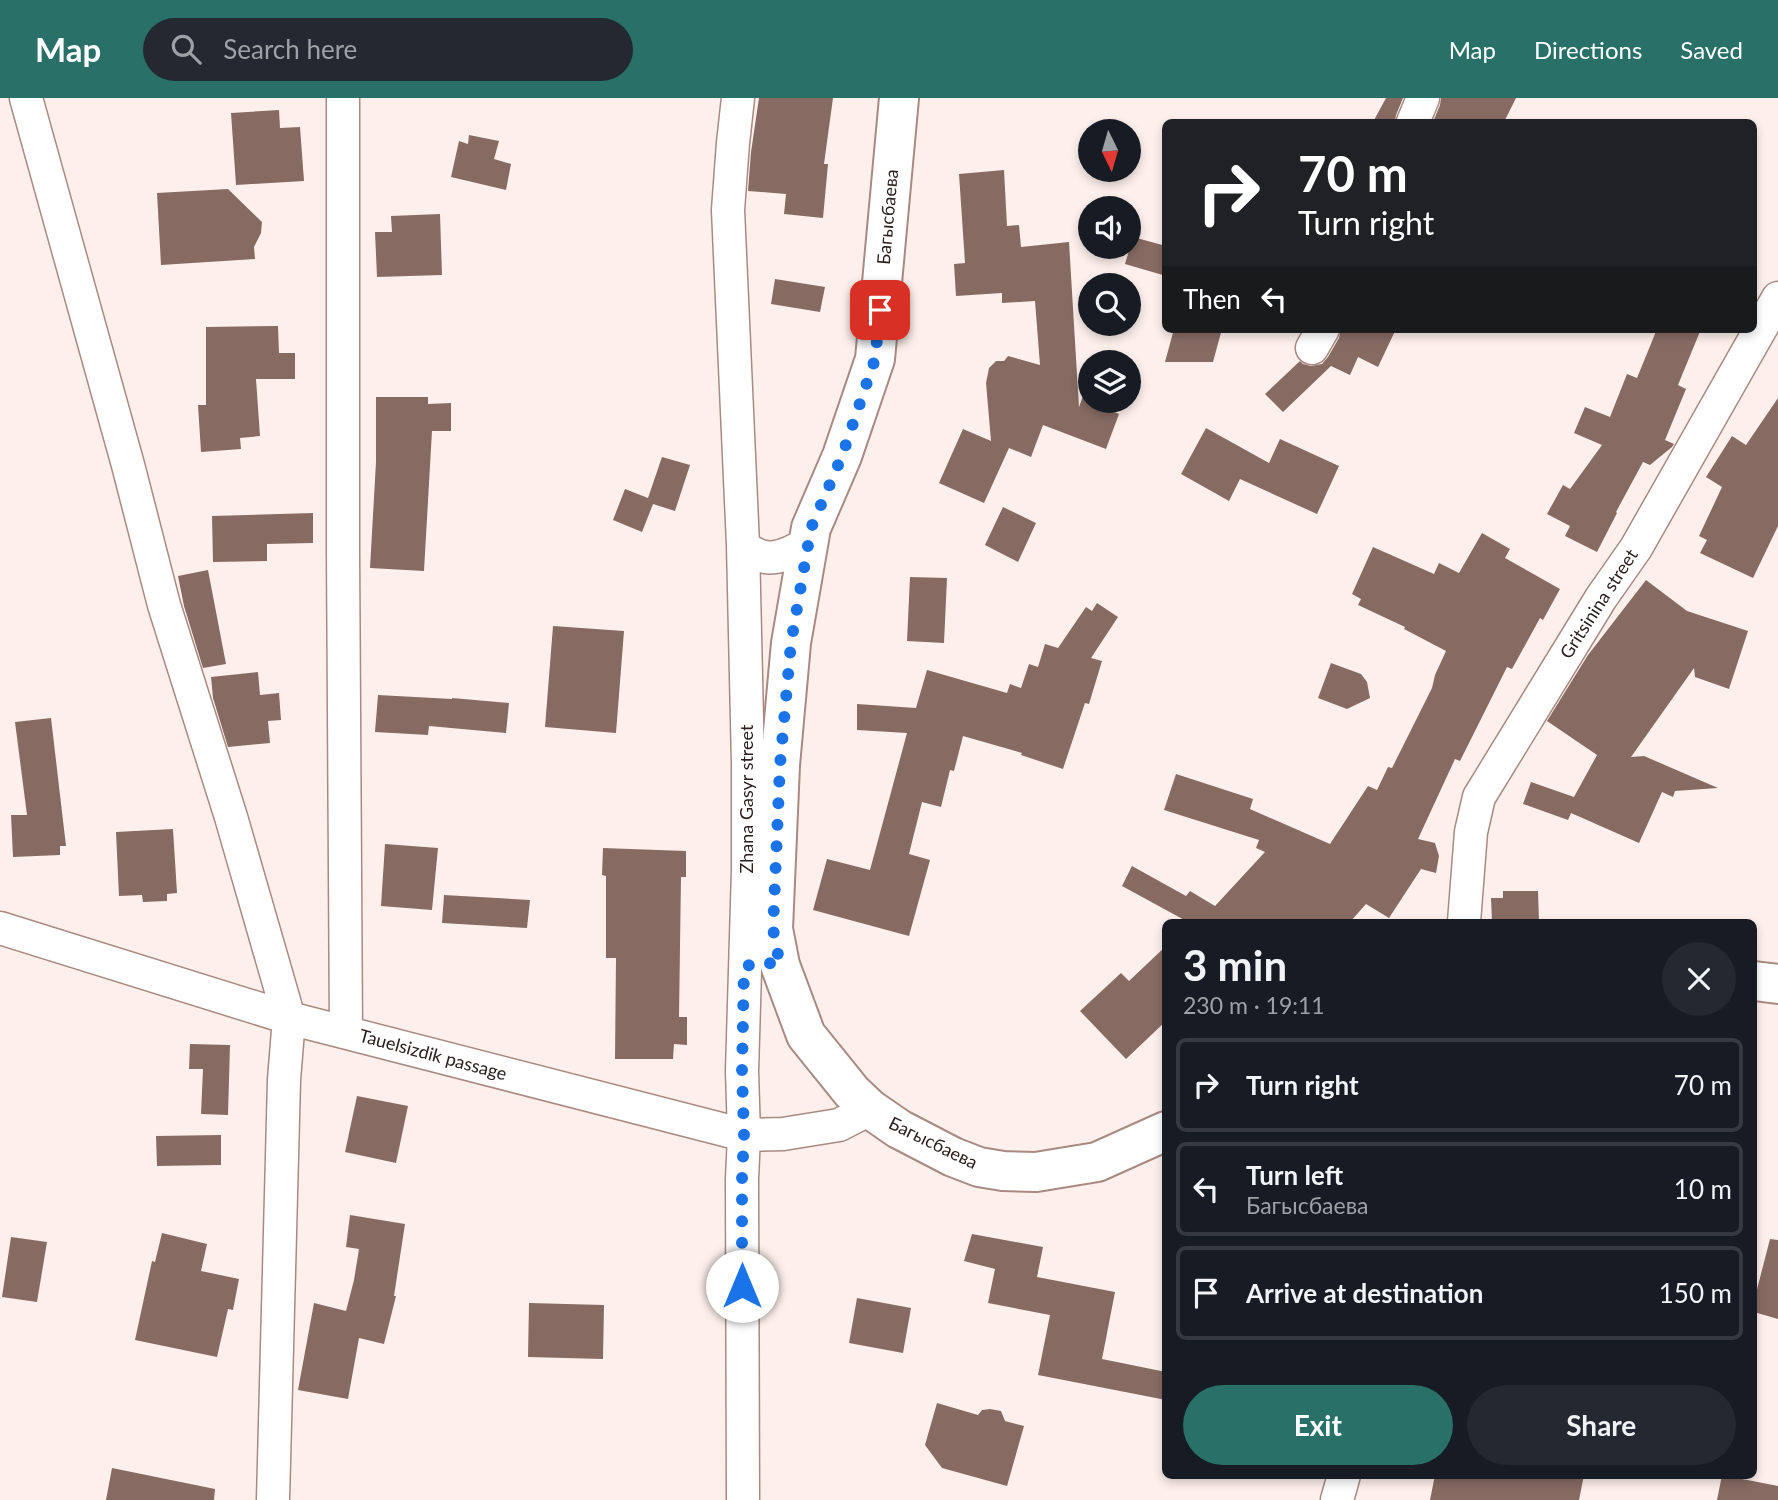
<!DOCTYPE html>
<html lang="en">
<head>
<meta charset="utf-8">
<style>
	:root { --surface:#171b24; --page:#242831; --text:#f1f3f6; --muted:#9ea1a6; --line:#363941; --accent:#297168 }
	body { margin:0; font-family:Lato,sans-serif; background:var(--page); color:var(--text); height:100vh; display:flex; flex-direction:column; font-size:26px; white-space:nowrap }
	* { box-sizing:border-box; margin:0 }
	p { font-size:23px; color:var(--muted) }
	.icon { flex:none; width:38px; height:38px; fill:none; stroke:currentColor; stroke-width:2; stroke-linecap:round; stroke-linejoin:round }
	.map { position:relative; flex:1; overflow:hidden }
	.details { position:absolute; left:1162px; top:821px; width:595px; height:560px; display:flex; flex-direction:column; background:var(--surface); border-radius:10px; box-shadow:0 4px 10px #0003 }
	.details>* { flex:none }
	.banner { position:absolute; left:1162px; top:21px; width:595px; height:214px; border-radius:10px; box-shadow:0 4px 10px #0003; background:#202124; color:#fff; overflow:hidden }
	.needle { width:46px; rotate:175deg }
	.tools { position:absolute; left:1078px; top:21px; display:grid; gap:14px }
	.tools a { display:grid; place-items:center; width:63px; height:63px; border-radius:50%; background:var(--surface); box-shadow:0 4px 10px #0003; font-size:35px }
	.pin { position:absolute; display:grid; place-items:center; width:60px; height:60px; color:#fff; margin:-30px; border-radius:14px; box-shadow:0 4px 10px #0006 }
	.me { position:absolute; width:77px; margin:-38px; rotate:0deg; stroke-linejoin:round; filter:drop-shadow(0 0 5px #0008) }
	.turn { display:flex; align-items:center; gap:24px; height:147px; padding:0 21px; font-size:32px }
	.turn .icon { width:91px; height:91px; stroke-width:2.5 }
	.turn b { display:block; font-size:49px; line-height:60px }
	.then { display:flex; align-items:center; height:66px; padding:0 21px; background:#0003; gap:14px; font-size:26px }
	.round { display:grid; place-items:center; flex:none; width:74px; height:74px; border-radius:37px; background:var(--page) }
	.summary { display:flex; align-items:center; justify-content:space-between; height:119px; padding:0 21px }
	h1 { font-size:42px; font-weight:700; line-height:52px }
	.primary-button { display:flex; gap:14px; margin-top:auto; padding:14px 21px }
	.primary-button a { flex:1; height:80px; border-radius:42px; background:var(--accent); color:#fff; font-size:28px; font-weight:700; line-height:80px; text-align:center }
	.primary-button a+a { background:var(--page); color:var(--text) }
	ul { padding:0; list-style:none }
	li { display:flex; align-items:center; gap:21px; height:94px; margin:0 14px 10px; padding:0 7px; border:4px solid var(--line); border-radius:10px }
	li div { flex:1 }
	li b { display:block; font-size:26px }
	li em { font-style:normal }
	header { display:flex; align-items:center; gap:42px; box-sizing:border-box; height:98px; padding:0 35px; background:var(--accent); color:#fff }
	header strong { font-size:33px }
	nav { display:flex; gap:38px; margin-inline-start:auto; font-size:24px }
	.search { width:490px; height:63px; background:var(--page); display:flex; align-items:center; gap:18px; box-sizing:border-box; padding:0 24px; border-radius:38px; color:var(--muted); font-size:26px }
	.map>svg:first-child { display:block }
	.building { fill:#876b63 }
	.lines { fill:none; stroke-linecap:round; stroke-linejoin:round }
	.minor-casing { stroke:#a88a82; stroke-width:35 }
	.tertiary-casing { stroke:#a88a82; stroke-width:42 }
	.minor { stroke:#fff; stroke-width:32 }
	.tertiary { stroke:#fff; stroke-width:38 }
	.route { stroke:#1a73e8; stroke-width:12; stroke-dasharray:0 21.6 }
	.labels { text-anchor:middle; stroke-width:5; stroke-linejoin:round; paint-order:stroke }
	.street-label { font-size:18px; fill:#2b201d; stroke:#fff }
</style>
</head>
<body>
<header>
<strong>Map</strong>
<div class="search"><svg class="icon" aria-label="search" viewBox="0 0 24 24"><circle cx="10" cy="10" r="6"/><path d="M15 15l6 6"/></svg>Search here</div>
<nav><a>Map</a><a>Directions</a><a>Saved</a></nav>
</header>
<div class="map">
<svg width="1778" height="1402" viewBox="0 0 1778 1402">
	<rect width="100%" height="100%" fill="#fdf0ec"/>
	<path class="building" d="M759,0h74l-9,66h4l-5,54 -39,-4 2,-20 -38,-3 3,-39z
		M1386,0h17l-7,17 -1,7h-22z
		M1441,0h75l-12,24h-71l7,-17z
		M279,12l1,18 20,-1 4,54 -68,4 -5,-72z
		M469,37l30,6 -5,18 17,5 -5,26 -55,-13 8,-36 9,3z
		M1004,72l3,56 12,-1 2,22 48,-5 10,165 11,-30v24h25l-4,10 8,3 -13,35 -63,-24 -12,32 -22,-9 -25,55 -45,-20 24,-54 28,12 -5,-58 3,-15 7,-7h8l4,-5 32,9 -5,-64 -33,2v-10l-46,3 -2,-32 11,-1 -6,-89z
		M228,91l34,33 -1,11 -7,14 1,12 -94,6 -4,-72z
		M440,116l2,61 -65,2 -2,-45h17l-1,-16z
		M1133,139l33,9v30l-41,-12z
		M775,181l50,8 -5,25 -49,-8z
		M278,228l1,27h16v26h-39l4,57 -20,2 1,11 -40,3 -3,-47h8v-78z
		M1174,231h48l-9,33h-48z
		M1341,231h55l-18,38 -20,-10 -8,18 -19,-9 -48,46 -18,-18 35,-33 3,3 8,2 11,-2 6,-7 11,-19z
		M1657,231h44l-23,56 8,4 -21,51 9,4 -2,3 -22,18 -7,-3 -27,50 1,1 -20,39 -32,-16 5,-10 -23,-12 16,-29 7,4 32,-44 -28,-12 11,-26 25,10 17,-43 10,4z
		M376,299h52v7l23,-1v28h-19l-8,140 -54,-3 6,-106z
		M1778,300v128l-25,52 -53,-25 7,-13 -8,-4 23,-49 -16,-10 26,-41 14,9z
		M1206,330l63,35 11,-24 59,27 -22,48 -77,-35 -11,22 -48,-27z
		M662,359l28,8 -15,46 -22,-7 -11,28 -29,-12 12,-31 23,9z
		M1003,409l33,16 -18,39 -33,-17z
		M313,415v30l-46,1v17l-54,1 -1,-46z
		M1482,435l28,16 -5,9 55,31 -17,31 -3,-2 -28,51 -5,-2 -47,94 -5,-2 -37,80 17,4 4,13 -3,17 -15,-4 -32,49 -23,-14 -16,18h-162l-66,-36 10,-20 54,30 4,-5 25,15 50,-54 -9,-4 3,-8 -95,-30 12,-36 77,25 -3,10 80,35 38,-58 9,4 11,-23 4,1 40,-80 3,-13 11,-24 -42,-22 1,-2 -47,-22 3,-6 -9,-5 21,-47 61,27 5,-11 20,10z
		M208,472l18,94 -23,4 -19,-62 -6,-30z
		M910,479l37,1 -3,65 -37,-2z
		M1646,482l41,31 61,20 -19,58 -34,-12 -1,-9 -63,89 13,-1 74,32 -43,3 -2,6 -11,-5 -23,51 -68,-30 -3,7 -45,-16 8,-22 43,15 23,-42 -50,-34 41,-66z
		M1097,505l21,14 -27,41 11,3 -13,43 -4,-1 -22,66 -42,-14 1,-2 -59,-17 -9,35 -4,-1 -9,37 -19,-5 -13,52 21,6 -21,76 -96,-26 14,-51 43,11 37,-137 -50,-3v-26l59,4 11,-38 80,23 3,-9 11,4 8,-24 9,3 7,-23 13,4 28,-41 6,4z
		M553,528l71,5 -8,102 -71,-6z
		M1331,565l30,11 6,8 3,16 -23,11 -29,-11z
		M258,574l2,23 19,-2 2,27 -13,1 2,22 -42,4 -15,-49 -2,-21z
		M378,597l74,4v-1l57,5 -3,30 -77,-7 -1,9 -53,-3z
		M51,620l15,128h-6v9l-47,2 -2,-42h16l-12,-93z
		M173,731l4,64 -10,1v7l-24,1 -1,-7 -23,1 -3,-64z
		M385,746l53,4 -6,62 -51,-4z
		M603,750l83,3v26h-5l-2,140h8v28l-13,-1 -1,15h-58l1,-101h-10v-82l-4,-1z
		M1503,793h35l1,31h-47l-1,-24h12z
		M444,797l86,5 -3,28 -85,-5z
		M1166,848v75l-40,38 -46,-48 41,-38 8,8z
		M190,946l40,1 -2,70 -27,-1 2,-45h-14z
		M357,998l51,10 -12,57 -51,-11z
		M221,1037v30l-64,1 -1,-30z
		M350,1117l55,9 -11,72h2l-12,48 -25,-6 -11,61 -50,-9 16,-87 32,8 8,-31 5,-31 -13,-2z
		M162,1135l45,11 -6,27 38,8 -6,31 -5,-1 -11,48 -82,-17 17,-79 3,1z
		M972,1136l71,13 -6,30 78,15 -13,67 64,13v28l-128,-25 12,-60 -62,-12 7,-34 -31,-8z
		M11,1139l36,5 -10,60 -35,-5z
		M1770,1141l8,1v79l-24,-7v-11z
		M857,1200l54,10 -8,45 -54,-10z
		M529,1205l75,2 -1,54 -75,-2z
		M937,1305l41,12 4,-5 8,-1 11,2 4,10 19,5 -17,60 -65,-18 -17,-23z
		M112,1370l103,21 -1,11h-108z
		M1435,1377h149l-5,25h-149z
		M1722,1377l56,11v14h-61z"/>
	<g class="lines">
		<defs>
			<path id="minor" d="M26,0l102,367 36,140 67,212 58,201 -5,62 -11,420
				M343,0v453l3,481
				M738,0l-5,45 -5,67 15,335 5,219v106l-6,201 2,64 -2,44 1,321
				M1413,24l10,-24
				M1312,250l11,-19
				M743,447c21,21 42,12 65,-2
				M1464,824l7,-90 8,-35 122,-199 35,-50 142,-250
				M0,830l289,90 455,117 39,-1 56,-9 31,-16
				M1337,1402l7,-25"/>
			<path id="tertiary" d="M899,0l-24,261 -33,97 -31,72 -20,115 -11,122 -7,164 7,36 26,70 46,57 18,17 29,20 54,28 26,10 24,4 33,1 61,-10 69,-31
				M1754,883l24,3"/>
		</defs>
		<use href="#minor" class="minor-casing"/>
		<use href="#tertiary" class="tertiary-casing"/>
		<use href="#minor" class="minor"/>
		<use href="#tertiary" class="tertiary"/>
	</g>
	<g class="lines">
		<path class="route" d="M742,1188v-107l2,-44 -2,-64 2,-104c13,-5 22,-5 36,-2l-7,-36 7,-164 11,-122 20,-115 31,-72 33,-97 5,-49"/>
	</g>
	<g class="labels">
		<g class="street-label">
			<text transform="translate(888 119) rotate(-85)" y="6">Багысбаева</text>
			<text transform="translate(1599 506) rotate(-57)" y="6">Gritsinina street</text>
			<text transform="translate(747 701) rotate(-90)" y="6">Zhana Gasyr street</text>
			<text transform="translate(433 957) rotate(15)" y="6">Tauelsizdik passage</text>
			<text transform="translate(933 1045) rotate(26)" y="6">Багысбаева</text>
		</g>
	</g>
</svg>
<div class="tools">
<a><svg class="needle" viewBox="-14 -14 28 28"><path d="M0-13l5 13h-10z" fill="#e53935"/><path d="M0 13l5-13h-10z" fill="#9ea1a6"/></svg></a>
<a><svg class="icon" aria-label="sound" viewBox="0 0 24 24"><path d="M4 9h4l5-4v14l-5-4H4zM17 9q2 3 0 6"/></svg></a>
<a><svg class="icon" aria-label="search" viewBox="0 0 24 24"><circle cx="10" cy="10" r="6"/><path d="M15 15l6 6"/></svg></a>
<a><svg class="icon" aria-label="layers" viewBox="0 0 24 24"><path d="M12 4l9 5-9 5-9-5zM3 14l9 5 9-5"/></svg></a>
</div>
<div class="pin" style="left:880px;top:212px;background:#d93025"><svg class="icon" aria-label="arrive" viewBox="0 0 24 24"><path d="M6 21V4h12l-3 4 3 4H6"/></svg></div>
<svg class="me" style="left:742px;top:1188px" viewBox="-20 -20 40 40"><circle r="19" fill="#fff"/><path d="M0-13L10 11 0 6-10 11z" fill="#1a73e8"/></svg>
<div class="banner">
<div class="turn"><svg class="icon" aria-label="right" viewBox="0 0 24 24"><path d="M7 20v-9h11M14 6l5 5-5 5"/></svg><div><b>70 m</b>Turn right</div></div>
<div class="then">Then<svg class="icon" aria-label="left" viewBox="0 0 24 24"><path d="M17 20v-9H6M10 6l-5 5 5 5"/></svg></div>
</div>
<section class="details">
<div class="summary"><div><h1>3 min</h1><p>230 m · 19:11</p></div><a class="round"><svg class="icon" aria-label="close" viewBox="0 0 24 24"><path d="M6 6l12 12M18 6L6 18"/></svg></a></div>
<ul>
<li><svg class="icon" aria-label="right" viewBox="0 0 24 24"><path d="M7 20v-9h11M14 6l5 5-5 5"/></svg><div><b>Turn right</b></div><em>70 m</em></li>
<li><svg class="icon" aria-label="left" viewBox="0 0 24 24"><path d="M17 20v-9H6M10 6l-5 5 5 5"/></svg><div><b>Turn left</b><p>Багысбаева</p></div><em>10 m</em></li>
<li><svg class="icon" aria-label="arrive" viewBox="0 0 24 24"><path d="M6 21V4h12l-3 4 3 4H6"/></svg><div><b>Arrive at destination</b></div><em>150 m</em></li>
</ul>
<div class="primary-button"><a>Exit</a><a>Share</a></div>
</section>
</div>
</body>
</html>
